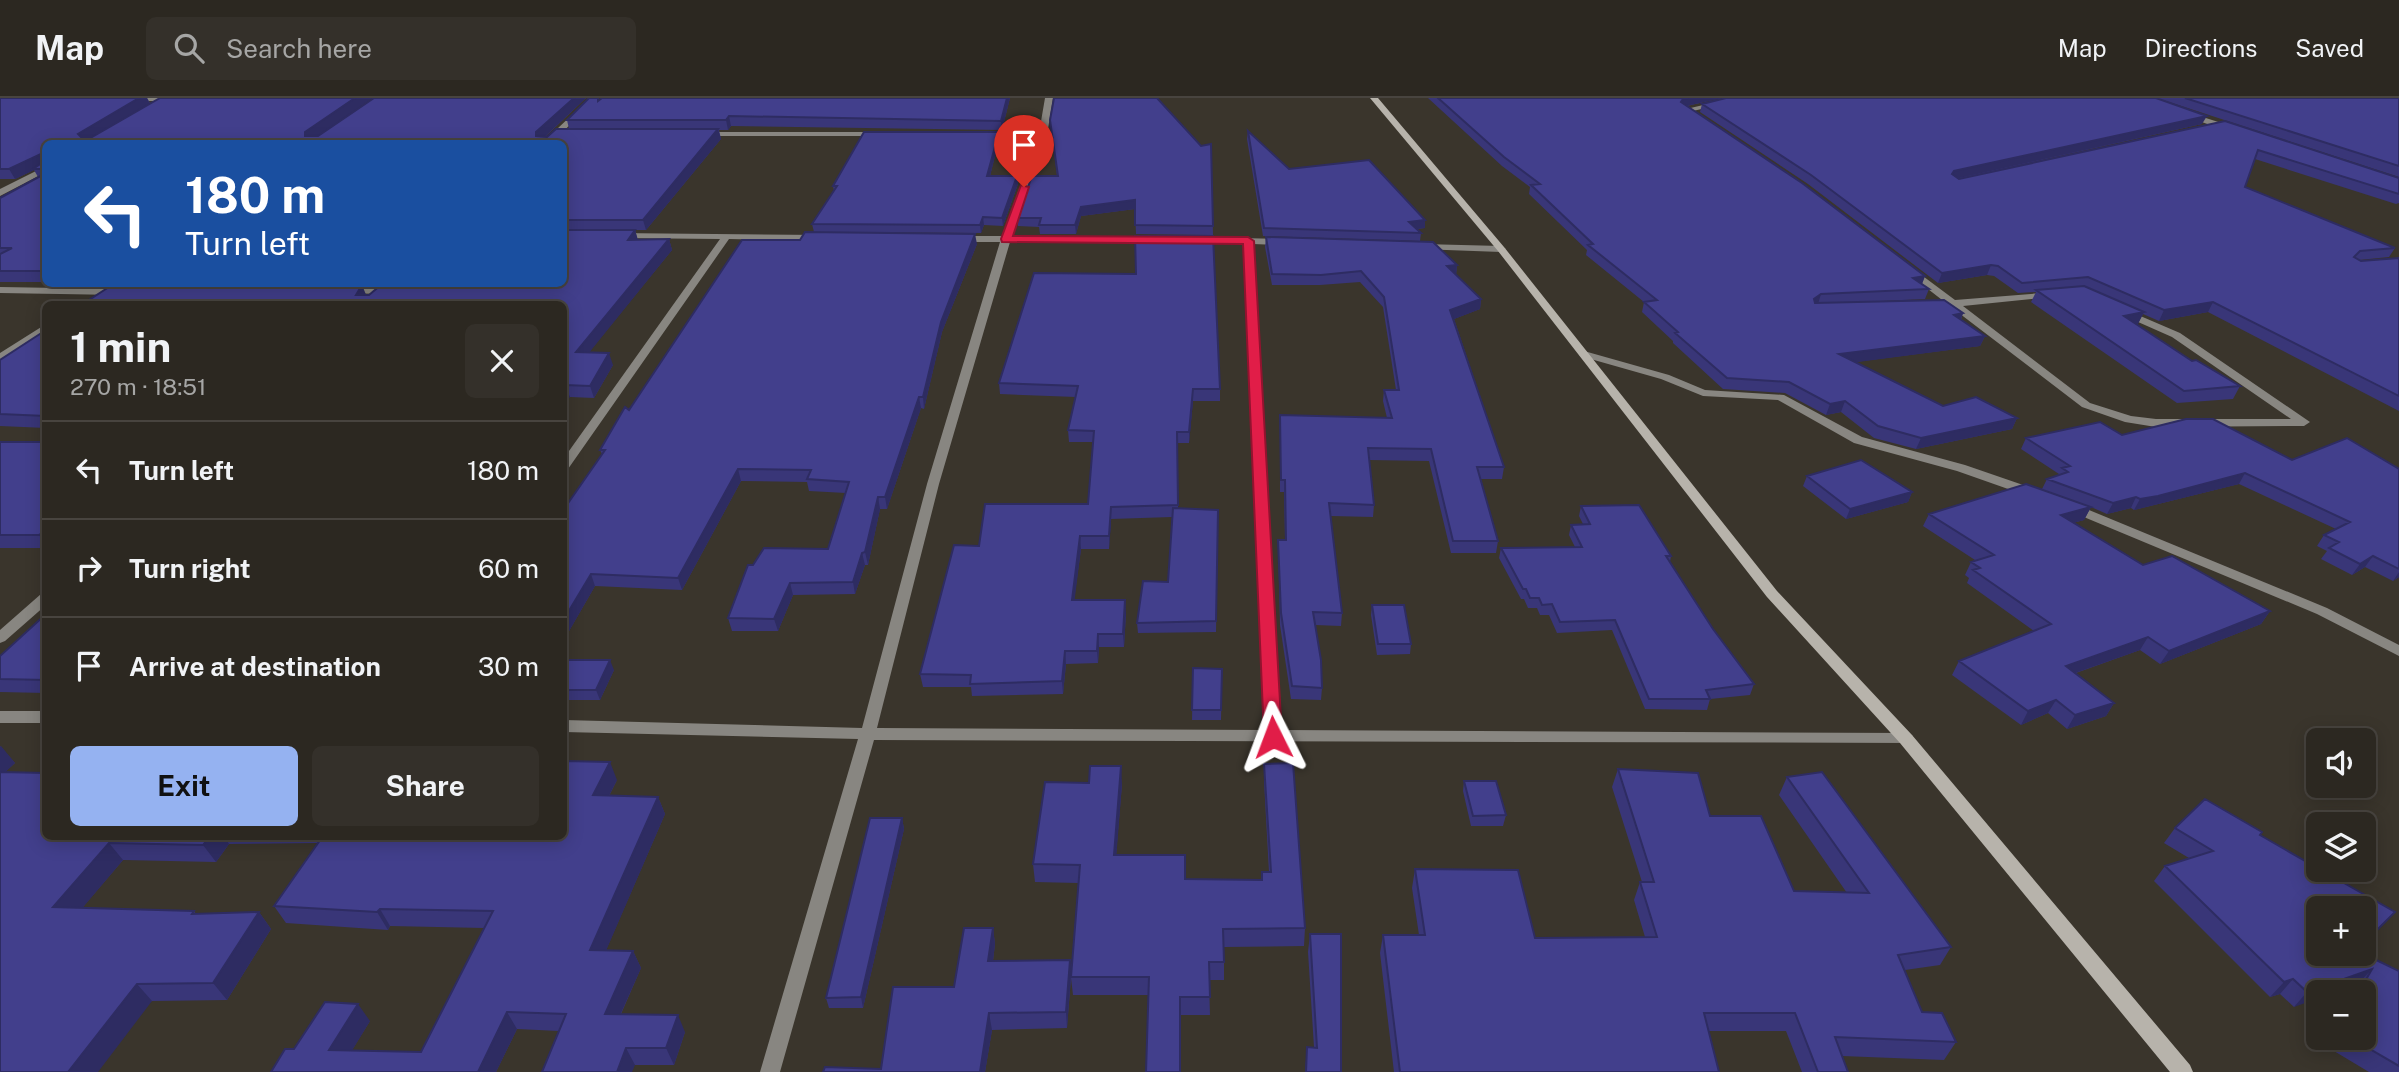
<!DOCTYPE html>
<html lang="en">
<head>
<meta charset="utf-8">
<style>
	:root { --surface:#2c2821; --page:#34302a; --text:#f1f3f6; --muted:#a6a6a5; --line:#48443f; --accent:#95b2f1 }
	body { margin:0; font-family:"Public Sans",sans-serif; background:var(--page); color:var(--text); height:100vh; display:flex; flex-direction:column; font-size:26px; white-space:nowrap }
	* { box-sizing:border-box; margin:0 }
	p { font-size:23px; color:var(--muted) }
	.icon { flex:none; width:38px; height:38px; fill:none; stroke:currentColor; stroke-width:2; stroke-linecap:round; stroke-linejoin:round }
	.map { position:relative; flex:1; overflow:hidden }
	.drawer { position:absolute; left:42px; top:203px; width:525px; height:539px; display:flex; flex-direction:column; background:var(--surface); border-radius:10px; box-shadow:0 4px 18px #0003,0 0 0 2px var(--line) }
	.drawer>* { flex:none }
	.top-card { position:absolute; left:42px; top:42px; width:525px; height:147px; border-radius:10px; box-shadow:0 4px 18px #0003,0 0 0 2px var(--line); background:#1a4fa0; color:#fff; overflow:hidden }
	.buttons { position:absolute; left:2306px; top:630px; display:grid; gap:14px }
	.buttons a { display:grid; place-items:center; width:70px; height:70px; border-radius:10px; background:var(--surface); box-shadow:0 4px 18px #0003,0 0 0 2px var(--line); font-size:35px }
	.pin { position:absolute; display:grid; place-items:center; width:60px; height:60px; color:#fff; margin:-72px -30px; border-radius:50% 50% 50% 0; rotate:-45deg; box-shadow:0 0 7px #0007 }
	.pin .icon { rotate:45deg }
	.me { position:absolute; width:77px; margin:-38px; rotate:357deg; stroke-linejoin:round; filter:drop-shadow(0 0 5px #0008) }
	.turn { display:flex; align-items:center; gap:24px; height:147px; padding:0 28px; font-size:32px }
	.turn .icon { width:91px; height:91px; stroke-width:2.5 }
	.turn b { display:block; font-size:49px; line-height:60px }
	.round { display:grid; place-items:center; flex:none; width:74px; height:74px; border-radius:10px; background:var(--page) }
	.headline { display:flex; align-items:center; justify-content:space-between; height:119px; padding:0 28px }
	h1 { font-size:42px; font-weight:700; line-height:52px }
	.cta { display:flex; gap:14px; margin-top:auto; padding:14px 28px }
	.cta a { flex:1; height:80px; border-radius:10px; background:var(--accent); color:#111; font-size:28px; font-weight:700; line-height:80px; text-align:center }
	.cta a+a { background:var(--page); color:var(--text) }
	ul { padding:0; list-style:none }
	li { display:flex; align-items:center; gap:21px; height:98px; padding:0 28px; border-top:2px solid var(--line) }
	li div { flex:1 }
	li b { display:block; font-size:26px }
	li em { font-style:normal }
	header { display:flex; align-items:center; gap:42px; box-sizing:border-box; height:98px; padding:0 35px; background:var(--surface); border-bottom:2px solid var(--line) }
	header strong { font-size:33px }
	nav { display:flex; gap:38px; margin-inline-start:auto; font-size:24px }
	.search { width:490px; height:63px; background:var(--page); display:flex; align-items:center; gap:18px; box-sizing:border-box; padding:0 24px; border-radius:10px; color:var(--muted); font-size:26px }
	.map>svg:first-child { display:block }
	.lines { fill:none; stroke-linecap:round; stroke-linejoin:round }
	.street { fill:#888681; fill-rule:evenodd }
	.secondary { fill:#b7b3ab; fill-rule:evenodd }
	.wall { fill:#393678 }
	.shaded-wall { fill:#2e2c62 }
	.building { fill:#423f8c; stroke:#2e2c62; stroke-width:2; fill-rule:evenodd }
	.route { fill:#e11d48; stroke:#92132f; stroke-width:2 }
</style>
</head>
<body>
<header>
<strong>Map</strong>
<div class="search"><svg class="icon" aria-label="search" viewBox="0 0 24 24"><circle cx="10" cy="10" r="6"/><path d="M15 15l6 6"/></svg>Search here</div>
<nav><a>Map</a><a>Directions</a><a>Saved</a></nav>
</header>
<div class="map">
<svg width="2399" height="974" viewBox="0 0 2399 974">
	<rect width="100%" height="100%" fill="#3a352c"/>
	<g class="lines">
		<path class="street" d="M128,0h46l1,1 -4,2h-40z
			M590,0h8l-48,46h-9z
			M1045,0h8l-6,37 -35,101 142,1 5,3 -5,3 -144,-1 -71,242 -62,244 388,2 -22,-486 -51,-2v-4l3,-1 88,2 5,3 -5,3 -30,-1 28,486 625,3 6,2 2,4 -2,4 -1038,-3 -94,332h-20l98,-333 -294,-7v-12l298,8 65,-244 73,-242h-43l-5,-3 5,-3h45l36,-99h-58l-4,-2 4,-2h59z
			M1733,0h15l-55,13 8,6 -4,2 -15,-9z
			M2187,14l47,15 1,2 -7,2 -44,-15 -1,-2z
			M700,34h183l4,2 -4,2h-186v-4z
			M46,68v6l-46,24v-7z
			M614,135l207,2 5,3 -5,3 -92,-2 -161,230 -4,1v-12l156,-219 -103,-1 -3,-1z
			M1422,146l79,2 5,3 -5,3 -82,-3 -2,-2z
			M1906,170h6l43,32 100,-8v4l-4,1 -88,9 127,97 41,13 25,3h135l-119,-82 -52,-23 -1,-2 5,-3 56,24 130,89 -6,4 -148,1 -31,-5 -43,-15 -131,-100 -5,-1v-3l-40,-31z
			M0,189l119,2 5,3 -5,3 -119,-2z
			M345,190h38l5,3 -5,3 -42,-1v-4z
			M46,226v8l-46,29v-8z
			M1584,253l85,24 36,15 79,5 78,42 103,28 73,25 1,3 -1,3h-10l-71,-25 -103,-28 -76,-43 -75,-4 -42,-17 -81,-23 -1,-2z
			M2072,405l255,105 72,37v11l-82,-42 -250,-104 -1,-3 1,-3z
			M46,495v12l-41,36 -5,2v-13l41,-36z
			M0,613h46v12h-46z"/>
		<path class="secondary" d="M1370,0h8l126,149 273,344 135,144 278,330 3,7h-23l-270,-329 -133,-146 -269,-346z"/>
	</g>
	<path class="wall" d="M0,0h147l3,5 10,-5h212l-55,38h1l56,-38h212l-41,39h2l22,-8 -2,-9 34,-21 409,-1 -8,32 -271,-4 -3,4h-9l2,9 -75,91h-58h47l3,10 31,-1 3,11 -83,102 24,13 -19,33 -24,-1 -204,-102h3l13,-11 -3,1 -196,-1h381v-140h-518v138h-46v-84l38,-21 -4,-7 -19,9h-15z
		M1428,0h294l-35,8 238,170 -3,8 7,5 -4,10 -43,2 81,12 -2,7 24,16 -5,10 -125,16 88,44 74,12 -5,11 -96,20 -42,-11 -33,-26 -15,3 -41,-22 -62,-4 -50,-46v-2l-31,-29 2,-10 -58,-47 1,-5 -58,-56 1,-7 -28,-21z
		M1726,0h673v79l-236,-77 39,24 -244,55 267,-58 174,57v25l-3,1 -141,-45 -10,28 150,61 -6,9 -30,3 2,1 38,-3v153l-191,-99 -49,9 -16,-7 -6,11 55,36 48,25 -7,13 -56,4 -146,-101 5,-10 -18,1 -24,-17 -7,-1 -49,8 -130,-99 -108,-72 2,-8z
		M1051,30l150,18 10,-2 2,91 -77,-1 -1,-25 -54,7 -5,18h-36l-1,-7 -21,-1 -1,-8 40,-42z
		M1248,33l41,38 136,59 -8,1 4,4 -1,8 -157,-5 -16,-97z
		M999,34v8l-9,36h27l1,8 -15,42 -19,-1 -3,8 -167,-1 -2,-8 22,-33 -1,-5z
		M1266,139l191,28 -1,10 25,24 -1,10 -26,10 50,148 -2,12h-21l17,62 -2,12h-45l-22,-92 -60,-1 5,45 -1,12 -42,-1 11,97 -1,13 -26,-1 7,63 -1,12 -30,-1 -11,-74 -2,-85h7l-1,-48h-4v-77l107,3 -4,-17 1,-11h12l-13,-83 -23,-25 -40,3h-48l-7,-38z
		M977,146l-35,88 -18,77 -3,-1 -34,101h-7l-12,56h-3l-10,29 -62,1 -15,36h-46l-4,-13 25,-53 75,-16 18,-56 -37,-2 -2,-9 -66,-1 -59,109 -87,-4 -30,52 2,6 -3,6v-141l38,-55 -2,-4 29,-40z
		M46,232v98l-46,-2v-66z
		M999,285l221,6v12h-27l-4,42h-12l1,65 40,2 -2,122 -78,1 -1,-10 31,-41 4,-65 -61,2 -2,30h-28l-7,51 52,13 -2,34h-25l-1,16 -32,1 -3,30 -91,2 -1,-9h-48l-3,-13 59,-128 109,-42 5,-62h-24l-1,-12 8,-33 -76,-3z
		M2122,337l170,25 107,9v108l-6,4 -28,-14 -13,8 -31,-16 6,-8 -10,-5 7,-11 12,-6 -97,-45 -105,26 -3,-2 -24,6 -16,-7 -7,13 -11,3 70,42 127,46 -9,13 -101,40 -20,-14 -64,23 38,30 -8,13 -39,13 -19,-16 -27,12 -69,-50 7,-14 75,-30 -67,-48 2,-5 -4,-3 6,-13 4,-2 -52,-34 6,-12 113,-25 5,-10 11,-4 1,-1 -38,-25 5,-11z
		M0,344h46v106h-46z
		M1807,378l105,16 -4,10 -62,17 -43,-33z
		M1581,408l90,50 -1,6 43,67 41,55 -4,11 -40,4 -3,11 -62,-1 -33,-79 -55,3 -8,-18h-9l-3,-7h-9l-4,-9h-3l-22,-41 2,-10 74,-1 -6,-12 2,-10 12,-1 -4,-8z
		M1372,507l39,39 -1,10 -33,1 -6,-40z
		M46,516v79l-46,-1v-36z
		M564,562l50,10 -14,30h-36z
		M1193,570l29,1 -1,51h-29z
		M0,648l15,17 -10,9 41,64h518l53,-56 -8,16 49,1 7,17 -59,136 27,1 8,17 -20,46 64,18 -11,33h-39l-76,-34 -42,-2 -21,43h-225l23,-23 76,-28 -18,29 69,2 63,-124 -94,-2 -2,4 -102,-7 -12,-17 44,-63 -89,1 -13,18 -93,-2 -41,48 112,3 2,3 63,-2 12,17 -44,71 -75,1 -152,71z
		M1264,666l41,164 -1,18 -80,1v33h-15l1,35h-30l-32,-20h-75l-2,-17 -4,50 -75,2 -7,42h-162l58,-3 73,-82 39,-59 2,16 -2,17 77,-1 1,15 7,-92 -43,-1 -2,-18 89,-80 -6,71 69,24 76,1 1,-8h7l-5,-90z
		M1618,671l92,47 84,75 53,2 -68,-98 8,-18 164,170 -11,18 -35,5 17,42 34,30 -12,18 -102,-4 6,16h-46l-16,-41h-78l11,41h-325l-14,-119 3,-18h36l-7,-47 3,-19 120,69 110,-1 -11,-37 6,-18h2l-30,-95z
		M1464,683l42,34 -3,11h-32l-8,-35z
		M902,720l2,11 -41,179h-34l-3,-10z
		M2175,730l85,7 110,103 -4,17 33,16v101h-30l-45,-27 4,-7h36v-46h-11l5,-8 -23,8h-16l-25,15 -14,-13 -10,3 -116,-116 11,-15 24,-8 -25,-15z
		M1310,836l31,138h-36l2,-25h7l-6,-95z"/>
	<path class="shaded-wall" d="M139,0h8l3,6 -67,40 -5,-10z
		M355,0h17l-62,44 -5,-6v-4z
		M574,0h12l-47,44 -3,-6v-4z
		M1007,0h3l-8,32 -1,-9z
		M1688,0h34l-41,9v-5l2,-3z
		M729,18l2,10 -3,4 -2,-10z
		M2207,18l-5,8 -252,56 4,-9z
		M718,31l3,10 -75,91 -3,-10z
		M999,34v8l-11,44 -1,-8z
		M41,56l5,8 -13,7 1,1 -19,9 -6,-10z
		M1017,78l1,8 -15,42 -1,-8z
		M1135,102v9l-54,7 -5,18 -1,-9 6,-18z
		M983,119l1,8 -3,8 -1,-8z
		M1425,122v8l-17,2 1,-8z
		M635,132l3,11 -10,-1z
		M975,136l2,10 -35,88 -18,77 -1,-12 18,-75z
		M669,141l3,11 -92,114 -4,-12z
		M1457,167l-1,11 -9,-10z
		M1991,167l-4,10 -49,8 4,-10z
		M1925,178l-4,10 -8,-8z
		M362,187l5,12 -11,-2z
		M1821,196l-3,10 -8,5 4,-10z
		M1481,201l-1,10 -31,12 1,-11z
		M2213,204l-5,10 -49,9 5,-11z
		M2144,214l-6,12 -20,4 6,-12z
		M1963,215l-4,11 -5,-9z
		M1985,238l-5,10 -145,19 4,-11z
		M609,255l4,12 -19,33 -4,-12z
		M565,287l5,12 -6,9v-18z
		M1193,291v12l-4,42v-11z
		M919,299l2,11 -34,101 -2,-12z
		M1845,303l-4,11 -15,3 4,-11z
		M2017,320l-5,11 -96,20 5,-11z
		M738,371l3,12 -59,109 -4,-12z
		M2245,375l-6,11 -105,26 6,-11z
		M1912,394l-4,10 -62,17 4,-10z
		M878,399l2,12 -12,56 -3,-13z
		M2136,399l-5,11 -24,6 6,-11z
		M1111,409v12l-2,30v-13z
		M2091,409l-7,13 -30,8 7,-13z
		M46,432v15l-7,-10z
		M1080,438l1,13 -8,64 -1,-13z
		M862,455l3,12 -10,29 -2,-12z
		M2373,458l-8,11 -13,8 8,-11z
		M2399,474v5l-6,4z
		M591,476l4,12 -30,52 2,6 -3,6v-31z
		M790,485l3,12 -15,36 -4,-12z
		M1125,502l1,13 -2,34 -1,-13z
		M2270,513l-9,13 -101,40 9,-13z
		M1098,536l1,13 -1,16 -1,-12z
		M2148,539l-8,13 -82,29 8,-13z
		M1065,553l1,13 -3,30 -1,-13z
		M610,562l4,10 -14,30 -4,-10z
		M2056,602l-8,13 -27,12 7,-14z
		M2114,605l-8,13 -39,13 8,-14z
		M1,648l14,17 -15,14v-30z
		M610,664l7,18 -17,33 -7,-18z
		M1121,668l1,18 -7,89 -1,-18z
		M658,699l7,17 -66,153 -9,-17z
		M902,720l2,11 -41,179 -2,-11z
		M210,738h14l5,8 -13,18 -13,-17z
		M109,745l14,17 -55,65 -15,-18z
		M380,811l10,17 -2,4 -11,-18z
		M259,814l12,17 -44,71 -14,-17z
		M993,830l2,16 -4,33 -3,-16z
		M633,853l8,17 -28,63 -8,-17z
		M1070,862l1,16 -4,52 -1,-16z
		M2372,871l-14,15 -23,8h-16v6l-25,9 13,-15z
		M2293,881l-13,15 -10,3 14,-15z
		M137,886l15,17 -54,71h-30z
		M358,906l12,17 -28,46 -13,-17z
		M507,914l10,17 -21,43h-18z
		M989,915l3,17 -7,42h-5z
		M678,917l7,17 -11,33 -8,-17z
		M626,950l9,17 -3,7h-15z"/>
	<path class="building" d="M0,0h139l-61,36 3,3h11l68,-39h195l-50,34v4h13l56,-38h200l-38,34v4l11,1 9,-8h162l-75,91h-79v-76h-518v25h-13l10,-7 -2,-8 -32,15h-9z
		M589,0h9v3l4,-3h405l-6,23 -272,-5 -3,4h-159z
		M1054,0h103l44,48 10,-2 2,82 -78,-1v-25l-54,7 -6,18h-36l2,-7h-24l15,-42h26l-8,-56z
		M1438,0h250l-5,1 -2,3 121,81 123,93 -12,2 16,11 -108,5 -7,5 1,4 129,-3 19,13 -9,2 31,21 -146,18 104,52 33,-9 41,21 -96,20 -43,-12 -33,-25 -15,3 -41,-22 -62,-4 -52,-45 3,-1 -34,-30 13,-2 -69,-55 5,-1 -62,-59 9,-1 -36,-27z
		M1726,0h430l51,18 -253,55 -2,3 7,5 266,-58 174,57v16l-141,-44 -13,37 150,61 -35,3 -6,6 7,4 38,-3v138l-186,-94 -49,8 -76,-33 -66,6 -24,-17 -7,-1 -49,8 -131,-98 -109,-71z
		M2185,0h214v68z
		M1248,33l41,38 80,-9 56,60 -16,2 12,11 -157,-5z
		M864,34h135l-12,44h30l-15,42 -19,-1 -3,8 -168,-1 25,-38h-4z
		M46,75v98h-46v-17l12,-6h-12v-50z
		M564,132h71l-7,10 41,-1 -93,113 33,1 -19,33 -25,-1 -1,3v-84h-481l29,-19h250l-6,10h13l13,-11h182z
		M805,134l170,2 -34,88 -18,75h-4l-34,100h-7l-13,55 -3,1 -9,29 -63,1 -16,36 -46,-1 20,-53h5l11,-17 64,1 21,-67 -42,-3 4,-9 -73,-1 -60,109 -87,-4 -27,45v-110l41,-59h-5l25,-43 4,3 113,-170h58z
		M1135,138h78l7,153h-27l-4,43h-12l1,73 -67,2 -2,29h-29l-8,64h53l-2,34h-25l-1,17h-32l-3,30 -92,3 1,-9 -51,-1 34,-129 25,1 6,-42h103l6,-73 -26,-1 10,-44 -79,-3 35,-110 102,1z
		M1266,139l167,5 24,23 -10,1 34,33 -31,11 54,157h-27l21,74h-45l-22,-92 -63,-1 6,57 -45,-2 13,110 -29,-1 8,48 1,28 -30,-2 -11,-73 -3,-73h8l-1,-60h-4l-1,-65 112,3 -8,-28h15l-15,-93 -23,-26 -40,4 -49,-1z
		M2084,188l60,26 -20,4 68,45 4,-1 44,26 -56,5 -148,-101z
		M46,232v86l-46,-2v-54z
		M2186,321h27l79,41 55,-22 52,31v100l-26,-13 -13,8 -31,-16 10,-6 -15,-7 26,-13 -105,-49 -87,23 -18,3 -4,-2 -23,6 -66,-24 21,-7 -6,-4 8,-2 -44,-28 74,-16 22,13z
		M0,344h46v88l-7,5h-39z
		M1861,362l51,32 -62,17 -43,-33z
		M2026,386l65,23 -30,8 82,50 29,-9 98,55 -101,40 -21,-14 -82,29 48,37 -39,12 -19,-15 -28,11 -69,-50 92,-37 -78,-54 7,-2 -9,-6 23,-7 -65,-41z
		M1639,407l32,51h-5l47,73 41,55 -48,6 4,9h-61l-34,-79 -55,2 -8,-18 -10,1 -3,-7h-9l-4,-9h-3l-22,-41 81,-1 -11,-22 19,-1 -9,-18z
		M1173,410l45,2 -2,111 -79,2 6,-42 25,1z
		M1372,507h32l7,39h-33z
		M46,516v66l-46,-1v-23z
		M564,562h46l-14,30h-32z
		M1193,570l29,1 -1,41h-29z
		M564,663l46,1 -17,33 65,2 -68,153 43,1 -28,63 73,1 -12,33h-40l-9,24h-75l24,-58 -59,-2 -29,60h-207l14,-23h9l31,-47 33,2 -29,46 92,2 72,-141 -113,-2 -3,3 -103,-6 49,-70h241z
		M1293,665l12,165 -82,1 1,33h-15l1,35h-30v75h-34l3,-95h-78l9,-112 -47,-1 12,-82 44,1 1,-17h31l-7,89h71v24l77,1v-8h9l-7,-108z
		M1618,671l80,4 12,43h51l33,75 75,2 -82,-116 35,-5 129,175 -53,8 24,57 20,1 14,29 -121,-5 13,35h-30l-23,-59h-91l15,59h-319l-17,-137h42l-10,-66 103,1 17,68 122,-1 -17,-55h14z
		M0,674l46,1v63h164l-7,9 -94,-2 -56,64 141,4 -2,3 67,-2 -46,71 -76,1 -69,88h-68z
		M1464,683h32l10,34 -33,1z
		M2205,701l57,33 -2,3 59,34v1h2l74,42 -26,26 7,3 -10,14 33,16v95l-48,-28h13v-46h-5l13,-23 -65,23 -14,-13 -9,3 -119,-116 48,-15 -38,-23zM2319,810h45v46h-45z
		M870,720h32l-41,179 -35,1z
		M964,830h29l-5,33 82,-1 -4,52 -77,1 -9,59h-157l2,-5 56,2 12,-82h61z
		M1310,836h31v138h-35l1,-25 10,1z"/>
	<path class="route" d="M1021,87l8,2 -16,49 235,1 6,4 28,496 -2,5h-13l-3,-5 -21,-493 -241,-2 -1,-3z"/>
</svg>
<div class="buttons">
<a><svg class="icon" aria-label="sound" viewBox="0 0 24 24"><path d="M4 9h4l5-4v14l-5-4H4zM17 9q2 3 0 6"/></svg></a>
<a><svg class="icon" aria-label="layers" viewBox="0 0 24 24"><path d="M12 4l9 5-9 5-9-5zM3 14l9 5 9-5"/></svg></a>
<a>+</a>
<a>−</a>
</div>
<div class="pin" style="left:1024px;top:89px;background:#d93025"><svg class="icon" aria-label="arrive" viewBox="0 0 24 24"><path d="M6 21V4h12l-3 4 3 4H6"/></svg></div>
<svg class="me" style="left:1273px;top:639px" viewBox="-20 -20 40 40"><path d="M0-17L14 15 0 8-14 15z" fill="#e11d48" stroke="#fff" stroke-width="4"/></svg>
<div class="top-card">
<div class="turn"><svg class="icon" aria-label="left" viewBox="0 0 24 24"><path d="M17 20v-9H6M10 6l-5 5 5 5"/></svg><div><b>180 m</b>Turn left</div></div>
</div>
<section class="drawer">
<div class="headline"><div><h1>1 min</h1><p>270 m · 18:51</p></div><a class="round"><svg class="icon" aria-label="close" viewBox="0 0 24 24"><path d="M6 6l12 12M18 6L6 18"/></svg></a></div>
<ul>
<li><svg class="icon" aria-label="left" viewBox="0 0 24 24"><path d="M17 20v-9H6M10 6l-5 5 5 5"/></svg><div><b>Turn left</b></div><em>180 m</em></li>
<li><svg class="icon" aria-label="right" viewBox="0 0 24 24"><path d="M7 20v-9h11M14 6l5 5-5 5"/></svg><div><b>Turn right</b></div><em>60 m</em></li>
<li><svg class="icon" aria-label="arrive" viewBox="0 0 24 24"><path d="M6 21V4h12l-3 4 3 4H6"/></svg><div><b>Arrive at destination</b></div><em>30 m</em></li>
</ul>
<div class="cta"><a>Exit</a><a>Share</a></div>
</section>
</div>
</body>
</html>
